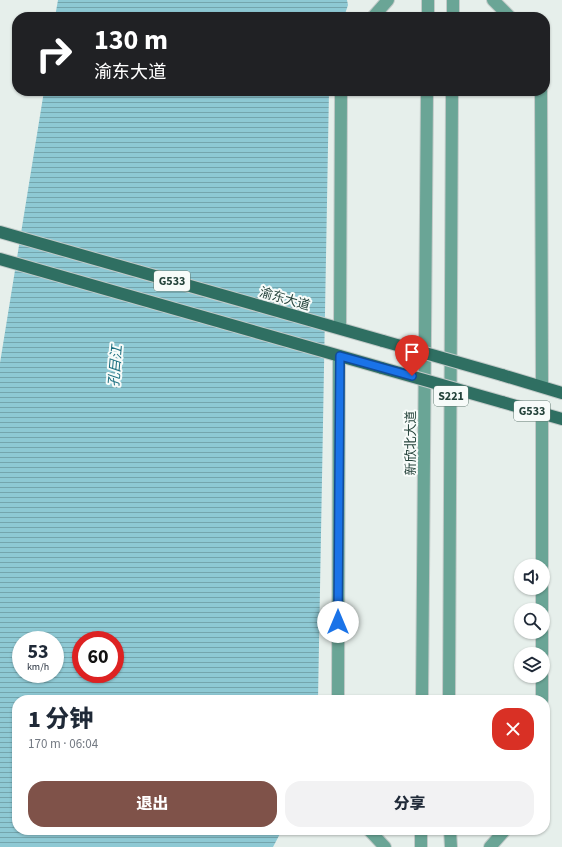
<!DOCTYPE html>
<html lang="zh">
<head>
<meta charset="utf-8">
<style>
	:root { --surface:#fff; --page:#f2f2f3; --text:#1f2937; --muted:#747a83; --accent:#7f5249 }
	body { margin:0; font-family:"Source Sans 3","Noto Sans SC",sans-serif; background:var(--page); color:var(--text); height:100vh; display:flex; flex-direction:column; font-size:15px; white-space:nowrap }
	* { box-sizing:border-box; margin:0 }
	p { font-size:13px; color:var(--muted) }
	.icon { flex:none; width:22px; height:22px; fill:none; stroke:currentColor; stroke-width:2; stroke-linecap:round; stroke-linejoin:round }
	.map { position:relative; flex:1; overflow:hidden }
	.drawer { position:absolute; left:12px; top:695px; width:538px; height:140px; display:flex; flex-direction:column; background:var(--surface); border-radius:16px; box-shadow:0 1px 3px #0004 }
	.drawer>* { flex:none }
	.top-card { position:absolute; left:12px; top:12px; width:538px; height:84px; border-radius:16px; box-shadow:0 1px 3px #0004; background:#202124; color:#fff; overflow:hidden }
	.controls { position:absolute; left:514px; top:559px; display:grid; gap:8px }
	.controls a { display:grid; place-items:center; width:36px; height:36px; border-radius:50%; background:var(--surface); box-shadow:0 1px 3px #0004; font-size:20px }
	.speed { position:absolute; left:12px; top:631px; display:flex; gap:8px; font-size:20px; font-weight:700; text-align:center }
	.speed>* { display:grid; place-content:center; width:52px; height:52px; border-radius:50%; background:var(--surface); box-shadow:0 1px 3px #0004; line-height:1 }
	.speed small { font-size:10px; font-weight:400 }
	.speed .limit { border:6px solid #d22; background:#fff; color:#111 }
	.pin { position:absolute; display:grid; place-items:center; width:34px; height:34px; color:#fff; margin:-41px -17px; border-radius:50% 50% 50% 0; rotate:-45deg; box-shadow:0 0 4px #0007 }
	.pin .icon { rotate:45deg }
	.me { position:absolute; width:44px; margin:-22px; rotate:0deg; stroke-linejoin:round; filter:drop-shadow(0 0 3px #0008) }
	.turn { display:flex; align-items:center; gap:14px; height:84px; padding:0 16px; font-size:18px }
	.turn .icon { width:52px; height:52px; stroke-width:2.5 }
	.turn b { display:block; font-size:28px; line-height:34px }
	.round { display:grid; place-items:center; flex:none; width:42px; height:42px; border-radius:16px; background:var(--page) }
	.overview { display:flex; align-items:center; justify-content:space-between; height:68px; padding:0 16px }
	h1 { font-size:24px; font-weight:800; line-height:30px }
	.button { display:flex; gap:8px; margin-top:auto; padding:8px 16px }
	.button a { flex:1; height:46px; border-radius:16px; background:var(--accent); color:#fff; font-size:16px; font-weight:800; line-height:46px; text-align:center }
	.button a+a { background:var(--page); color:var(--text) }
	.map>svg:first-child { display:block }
	.water { fill:url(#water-rules); fill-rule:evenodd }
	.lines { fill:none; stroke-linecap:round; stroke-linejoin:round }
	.primary-casing { stroke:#c2cac8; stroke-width:14 }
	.highway-casing { stroke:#c2cac8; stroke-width:14 }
	.primary { stroke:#6aa596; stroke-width:12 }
	.highway { stroke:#2f6f62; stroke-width:12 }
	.highway-bridge-casing { stroke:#c2cac8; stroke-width:14; stroke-linecap:butt }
	.highway-bridge { stroke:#2f6f62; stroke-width:12 }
	.route-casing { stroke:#114b97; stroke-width:10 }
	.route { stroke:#1a73e8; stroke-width:7 }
	.labels { text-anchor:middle; stroke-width:4; stroke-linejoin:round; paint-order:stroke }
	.shield { fill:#f7fbf9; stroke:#637a73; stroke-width:1 }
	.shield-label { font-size:12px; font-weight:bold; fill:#24423a }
	.street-label { font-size:13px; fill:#24423a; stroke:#f7fbf9 }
	.water-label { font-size:14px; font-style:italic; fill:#1c6f80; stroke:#f7fbf9 }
</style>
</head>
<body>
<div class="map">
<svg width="562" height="847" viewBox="0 0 562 847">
	<defs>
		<pattern id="water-rules" width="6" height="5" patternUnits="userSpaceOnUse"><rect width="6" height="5" fill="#8ec9d4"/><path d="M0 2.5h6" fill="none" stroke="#74a5ad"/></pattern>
	</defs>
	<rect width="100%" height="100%" fill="#e6efeb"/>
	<path class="water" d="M58,0h289l1,5 -4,12h-289z
		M44,91h285l-11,609h-301v130h265l-9,17h-273v-484zM21,640h34v34h-34zM81,640h34v34h-34z"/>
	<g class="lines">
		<defs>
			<path id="primary" d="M493,0l17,17
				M373,17l15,-17
				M428,17v-17
				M453,17v-17
				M541,91l1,295
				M340,328l1,-237
				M542,566v-153
				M542,610v-22
				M542,654v-22
				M338,700l1,-344
				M422,700l5,-609
				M449,700l3,-609
				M542,700v-24
				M369,830l16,17
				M450,830l1,17
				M421,847v-17
				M490,847l15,-17"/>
			<path id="highway" d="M0,232l383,109
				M0,259l382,109
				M502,375l60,18
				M502,402l60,17"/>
		</defs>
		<use href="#primary" class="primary-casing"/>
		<use href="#highway" class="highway-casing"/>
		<use href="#primary" class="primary"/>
		<use href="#highway" class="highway"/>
		<defs>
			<path id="highway-bridge" d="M383,341l119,34
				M382,368l120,34"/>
		</defs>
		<use href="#highway-bridge" class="highway-bridge-casing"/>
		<use href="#highway-bridge" class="highway-bridge"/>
	</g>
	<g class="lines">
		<defs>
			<path id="route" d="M338,622l2,-266 72,20"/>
		</defs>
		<use href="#route" class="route-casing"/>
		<use href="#route" class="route"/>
	</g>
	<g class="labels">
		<g class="shield">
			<rect x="154" y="271" width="36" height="20" rx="3"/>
			<rect x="434" y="386" width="34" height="20" rx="3"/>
			<rect x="514" y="401" width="36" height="20" rx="3"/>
		</g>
		<g class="shield-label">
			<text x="172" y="285">G533</text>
			<text x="451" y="400">S221</text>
			<text x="532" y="415">G533</text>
		</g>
		<g class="street-label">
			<text transform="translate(285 298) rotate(16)" y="5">渝东大道</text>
			<text transform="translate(410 443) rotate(-90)" y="5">新欣北大道</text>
		</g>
		<g class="water-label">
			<text transform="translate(115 366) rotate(-85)" y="5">孔目江</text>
		</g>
	</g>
</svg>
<div class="controls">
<a><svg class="icon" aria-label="sound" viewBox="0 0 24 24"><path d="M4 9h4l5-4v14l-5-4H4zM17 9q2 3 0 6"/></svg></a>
<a><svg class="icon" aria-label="search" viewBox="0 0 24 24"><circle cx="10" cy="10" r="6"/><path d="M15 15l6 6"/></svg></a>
<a><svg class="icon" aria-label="layers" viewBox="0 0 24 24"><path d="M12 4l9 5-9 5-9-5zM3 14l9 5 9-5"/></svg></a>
</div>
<div class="speed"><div>53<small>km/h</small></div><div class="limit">60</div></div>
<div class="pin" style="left:412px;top:376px;background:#d93025"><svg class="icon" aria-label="arrive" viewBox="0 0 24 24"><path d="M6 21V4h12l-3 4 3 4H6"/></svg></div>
<svg class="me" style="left:338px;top:622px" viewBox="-20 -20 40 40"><circle r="19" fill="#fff"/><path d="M0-13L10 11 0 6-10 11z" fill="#1a73e8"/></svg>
<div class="top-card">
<div class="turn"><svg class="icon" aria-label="right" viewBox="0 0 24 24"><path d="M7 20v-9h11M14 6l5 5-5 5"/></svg><div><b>130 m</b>渝东大道</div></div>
</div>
<section class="drawer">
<div class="overview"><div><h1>1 分钟</h1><p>170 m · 06:04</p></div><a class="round" style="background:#d93025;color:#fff"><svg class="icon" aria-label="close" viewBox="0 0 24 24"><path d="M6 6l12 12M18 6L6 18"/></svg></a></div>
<div class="button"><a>退出</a><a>分享</a></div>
</section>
</div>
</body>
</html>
